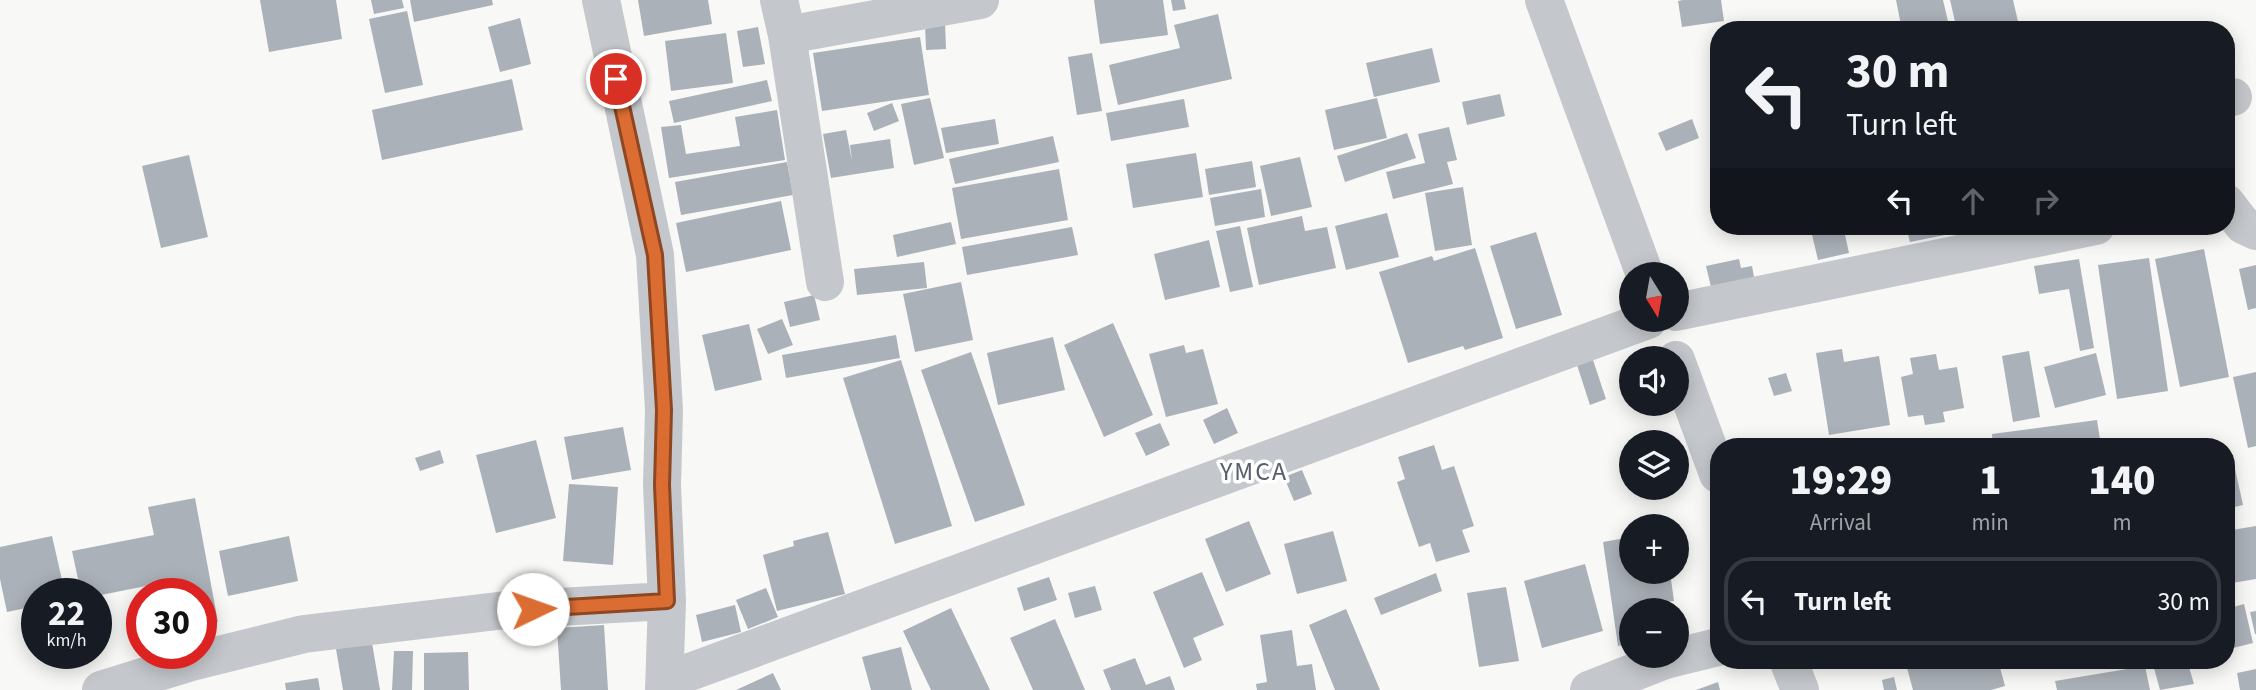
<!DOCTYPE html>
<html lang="en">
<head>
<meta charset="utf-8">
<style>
	:root { --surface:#171b24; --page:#242831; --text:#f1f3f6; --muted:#9ea1a6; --line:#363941 }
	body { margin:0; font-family:"Source Sans 3",sans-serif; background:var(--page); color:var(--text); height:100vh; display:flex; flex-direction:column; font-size:26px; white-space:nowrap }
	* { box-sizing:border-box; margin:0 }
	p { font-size:23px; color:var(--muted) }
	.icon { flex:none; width:38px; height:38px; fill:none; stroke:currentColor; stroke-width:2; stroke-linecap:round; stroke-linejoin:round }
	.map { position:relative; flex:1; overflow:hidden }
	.side { position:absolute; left:1710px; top:438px; width:525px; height:231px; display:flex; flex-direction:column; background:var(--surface); border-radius:28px; box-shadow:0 4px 18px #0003 }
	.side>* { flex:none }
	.top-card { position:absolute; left:1710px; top:21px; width:525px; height:214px; border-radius:28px; box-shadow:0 4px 18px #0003; background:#171b24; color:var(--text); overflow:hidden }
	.needle { width:46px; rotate:169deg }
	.tools { position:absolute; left:1619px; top:262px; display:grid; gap:14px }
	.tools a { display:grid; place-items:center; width:70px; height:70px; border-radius:50%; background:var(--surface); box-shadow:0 4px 18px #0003; font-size:35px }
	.speed { position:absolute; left:21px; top:578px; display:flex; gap:14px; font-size:35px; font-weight:700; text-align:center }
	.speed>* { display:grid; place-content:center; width:91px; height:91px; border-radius:50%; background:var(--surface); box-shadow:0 4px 18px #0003; line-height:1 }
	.speed small { font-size:18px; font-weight:400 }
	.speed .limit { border:10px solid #d22; background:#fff; color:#111 }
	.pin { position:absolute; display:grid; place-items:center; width:60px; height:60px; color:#fff; margin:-30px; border:4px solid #fff; border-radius:50%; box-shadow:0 2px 7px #0007 }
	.me { position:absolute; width:77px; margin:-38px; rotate:87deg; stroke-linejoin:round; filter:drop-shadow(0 0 5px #0008) }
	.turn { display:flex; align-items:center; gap:24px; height:147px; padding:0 21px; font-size:32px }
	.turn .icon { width:91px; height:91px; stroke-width:2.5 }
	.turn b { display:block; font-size:49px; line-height:60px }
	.lanes { display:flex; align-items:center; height:66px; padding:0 21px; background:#0003; justify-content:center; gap:35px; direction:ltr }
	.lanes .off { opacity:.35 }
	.eta { display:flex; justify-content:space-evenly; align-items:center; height:119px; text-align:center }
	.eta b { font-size:42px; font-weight:800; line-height:49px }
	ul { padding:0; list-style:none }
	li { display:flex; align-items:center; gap:21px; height:88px; margin:0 14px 10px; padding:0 7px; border:4px solid var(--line); border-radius:28px }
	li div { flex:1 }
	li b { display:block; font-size:26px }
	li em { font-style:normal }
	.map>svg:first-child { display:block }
	.building { fill:#abb1b8 }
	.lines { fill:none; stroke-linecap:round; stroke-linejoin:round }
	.minor { stroke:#c4c7cb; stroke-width:38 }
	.route-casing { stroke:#8e4721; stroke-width:18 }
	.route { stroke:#db6d33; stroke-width:12 }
	.labels { text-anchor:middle; stroke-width:7; stroke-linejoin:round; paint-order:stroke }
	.quarter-label { font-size:26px; letter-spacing:2px; fill:#565f6b; stroke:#fff }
</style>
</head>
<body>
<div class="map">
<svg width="2256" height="690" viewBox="0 0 2256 690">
	<rect width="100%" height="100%" fill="#f8f8f6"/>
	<path class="building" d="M260,0h76l6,39 -73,13z
		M371,0h31l2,8 -30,6z
		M410,0h82l1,5 -79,17z
		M638,0h70l4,24 -68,12z
		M1094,0h69l5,35 -68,9z
		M1171,0h13l2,9 -13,2z
		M1683,0h38l3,21 -42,6 -4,-26z
		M1896,0h47l7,30h-48z
		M1950,0h63l7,30h-63z
		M407,11l16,74 -38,8 -16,-74z
		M1218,14l14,65 -114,26 -9,-40 71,-17 -6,-23z
		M520,18l11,46 -31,8 -12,-45z
		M945,22l1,27 -20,1 -1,-27z
		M758,27l7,37 -22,3 -6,-36z
		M726,33l7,50 -62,8 -6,-50z
		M920,37l9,58 -107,16 -9,-58z
		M1432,48l8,34 -66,15 -8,-34z
		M1092,53l10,58 -25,4 -9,-58z
		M512,79l11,51 -141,30 -10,-50z
		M767,80l5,21 -98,22 -5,-22z
		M1500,94l5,22 -38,9 -5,-23z
		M930,98l14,60 -30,7 -13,-61z
		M1377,98l10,40 -53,12 -9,-40z
		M1184,99l5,28 -78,14 -5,-28z
		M892,103l7,18 -25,10 -7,-18z
		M777,110l8,50 -116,18 -8,-51 20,-2 5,29 54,-8 -5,-29z
		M995,119l4,25 -53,9 -5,-25z
		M1692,119l7,19 -33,13 -8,-18z
		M1449,127l8,33 -10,2 6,22 -60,15 -7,-27 39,-9 -7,-29z
		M846,130l6,31 -2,-16 40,-6 4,29 -63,10 -8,-44z
		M1407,133l9,25 -71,24 -8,-26z
		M1053,136l6,26 -104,22 -6,-25z
		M1196,153l7,44 -70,11 -7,-44z
		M189,155l19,82 -47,11 -19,-82z
		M1300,157l12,50 -41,9 -11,-50z
		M1252,161l4,26 -47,8 -4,-26z
		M787,162l6,33 -112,20 -6,-33z
		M1059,169l9,51 -107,19 -9,-51z
		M1463,187l9,58 -37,6 -10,-58z
		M1261,189l4,28 -50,9 -5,-28z
		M781,201l10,49 -105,22 -10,-49z
		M1387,213l12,44 -53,13 -11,-44z
		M1302,216l3,15 22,-4 9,41 -77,17 -12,-57z
		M951,222l5,22 -59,13 -4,-22z
		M1240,226l13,61 -23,5 -14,-61z
		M1810,226h33l6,27 -31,7z
		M1906,226h53l1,6 -50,10z
		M1072,227l6,28 -111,20 -5,-28z
		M1536,232l26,83 -46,14 -26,-83z
		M1209,240l11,47 -55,13 -11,-46z
		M1475,248l28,90 -38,12 -2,-4 -55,17 -29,-91 53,-16 2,5z
		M2204,249l25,128 -49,10 -25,-128z
		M2149,258l19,133 -51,8 -19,-134z
		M1739,259l2,9 11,-2 3,16 -43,9 -6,-25z
		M2079,259l15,89 -14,3 -11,-62 -30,5 -5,-28z
		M924,262l3,26 -70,7 -3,-26z
		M2256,265v43l-8,2 -9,-41z
		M961,282l12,58 -58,12 -12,-58z
		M814,295l6,25 -30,7 -6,-25z
		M782,319l11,26 -25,9 -11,-25z
		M1113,323l40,92 -49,22 -40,-92z
		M749,324l13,56 -47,11 -13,-56z
		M896,335l4,23 -114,20 -4,-23z
		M1053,337l12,53 -67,15 -11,-52z
		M1184,345l2,8 17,-4 15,55 -52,13 -17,-63z
		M1842,349l2,13 35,-6 11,69 -61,10 -13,-82z
		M2029,351l11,66 -27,5 -11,-66z
		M971,352l54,153 -50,17 -54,-152z
		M2096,353l10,42 -51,13 -11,-41z
		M1936,354l3,16 18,-3 7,41 -21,4 2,10 -20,3 -2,-10 -15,2 -7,-40 12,-3 -3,-16z
		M901,360l51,166 -57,18 -52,-166z
		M1593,360l13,39 -16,6 -13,-40z
		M2256,372v74l-8,2 -15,-71z
		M1786,373l6,18 -18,5 -6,-18z
		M1227,408l11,25 -24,11 -11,-24z
		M2097,420l4,26h-108l-1,-12z
		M1160,423l10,22 -24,11 -11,-23z
		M623,427l8,43 -59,10 -8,-43z
		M536,440l20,78 -60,15 -20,-78z
		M1434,445l8,25 12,-4 20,60 -12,4 8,22 -34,10 -6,-19 -11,4 -22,-65 8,-3 -7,-22z
		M440,450l4,13 -24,8 -5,-13z
		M2232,455l11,50 -17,4v-52z
		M1302,470l10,24 -18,7 -10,-24z
		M569,484l49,3 -5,78 -50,-4z
		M195,498l23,124 -17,3v-32h-43l-2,-9 -60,12 -15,-3 -9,-42 82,-16 -6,-28z
		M1249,521l22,53 -45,18 -21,-53z
		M2256,526v53l-30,5v-53z
		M1333,531l14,50 -50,13 -13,-50z
		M828,532l17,62 -68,17 -14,-56 31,-9 -1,-5z
		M52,536l13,57h-28l-1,37 -5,-23 -24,5 -7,-33v-32z
		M289,536l9,45 -70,15 -9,-45z
		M1631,537v35h39l4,29 -23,4 1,6h-21v33l-13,2 -15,-104z
		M1585,564l18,67 -61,17 -18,-67z
		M1202,572l22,53 -31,13 9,22 -18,8 -31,-76z
		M1436,573l6,18 -61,24 -7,-17z
		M1049,577l8,23 -33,11 -7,-23z
		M1095,586l7,24 -27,8 -7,-25z
		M1506,587l13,74 -40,6 -12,-74z
		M766,588l12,29 -30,12 -12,-29z
		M2244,604l9,39 -24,6 -3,-40z
		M735,605l6,27 -39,10 -6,-27z
		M951,608l39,82h-59l-28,-59z
		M1346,609l34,81h-45l-26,-65z
		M2256,611v23h-1l-5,-22z
		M1055,619l30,71h-52l-23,-52z
		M604,625l4,65h-47l-4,-62z
		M1292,630l5,36 15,-2 4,26h-59l-1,-6 11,-2 -7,-47z
		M372,643l8,47h-37l-7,-41z
		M901,647l11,43h-41l-9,-33z
		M394,651h19l-1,39h-20z
		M468,652l1,38h-45v-37z
		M1135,658l11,27 24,-9 5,14h-64l-8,-20z
		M1937,660h61l7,26 -14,4h-78l-6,-22z
		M2054,660h39v1l-37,8z
		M2187,660l7,24 -34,6 -6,-22z
		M2145,666l5,24h-93l-2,-9z
		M2256,669v21h-16l-3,-17z
		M773,673l8,17h-45z
		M1894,677l3,13h-13l-2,-10z
		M318,678l2,12h-34l-1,-7z
		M1718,682l2,8h-24z"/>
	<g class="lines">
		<path class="minor" d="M601,0l54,255 9,155 -2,75 5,116 -3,89
			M779,0l8,35 193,-35
			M1544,0l101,275
			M787,35l38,247
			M2226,98l7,-1
			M2226,203l17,22 13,6
			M1676,312l420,-86
			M1676,360l42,114
			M1788,660l12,30
			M665,681l983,-361
			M101,690l90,-28 113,-28 202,-24 161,-9
			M1589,690l76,-30 53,-13"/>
	</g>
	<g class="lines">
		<defs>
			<path id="route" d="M533,609l134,-8 -5,-116 2,-75 -9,-155 -39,-176"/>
		</defs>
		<use href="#route" class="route-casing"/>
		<use href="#route" class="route"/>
	</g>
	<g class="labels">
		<g class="quarter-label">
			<text x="1254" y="480">YMCA</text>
		</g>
	</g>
</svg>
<div class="tools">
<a><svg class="needle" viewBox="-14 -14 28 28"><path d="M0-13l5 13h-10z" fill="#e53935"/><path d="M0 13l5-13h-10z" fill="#9ea1a6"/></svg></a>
<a><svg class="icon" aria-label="sound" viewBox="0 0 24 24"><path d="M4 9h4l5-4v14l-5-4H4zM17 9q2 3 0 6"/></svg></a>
<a><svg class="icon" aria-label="layers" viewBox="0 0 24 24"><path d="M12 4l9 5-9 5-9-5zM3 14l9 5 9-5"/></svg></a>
<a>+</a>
<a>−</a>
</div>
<div class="speed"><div>22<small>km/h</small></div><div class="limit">30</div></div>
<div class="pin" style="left:616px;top:79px;background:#d93025"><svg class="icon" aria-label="arrive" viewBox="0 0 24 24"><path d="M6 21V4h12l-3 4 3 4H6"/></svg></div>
<svg class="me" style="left:533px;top:609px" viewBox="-20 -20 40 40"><circle r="19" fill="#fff"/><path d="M0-13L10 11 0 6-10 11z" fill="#db6d33"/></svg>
<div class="top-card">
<div class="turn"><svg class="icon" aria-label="left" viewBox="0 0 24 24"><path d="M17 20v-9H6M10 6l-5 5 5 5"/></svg><div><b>30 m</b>Turn left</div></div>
<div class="lanes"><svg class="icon" aria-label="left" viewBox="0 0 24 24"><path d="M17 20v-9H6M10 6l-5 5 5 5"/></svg><svg class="icon off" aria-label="ahead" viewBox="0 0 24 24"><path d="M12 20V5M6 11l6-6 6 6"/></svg><svg class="icon off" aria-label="right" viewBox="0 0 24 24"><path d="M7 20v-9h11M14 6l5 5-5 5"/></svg></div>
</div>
<section class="side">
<div class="eta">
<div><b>19:29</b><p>Arrival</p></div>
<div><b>1</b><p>min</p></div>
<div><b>140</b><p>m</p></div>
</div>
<ul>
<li><svg class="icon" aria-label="left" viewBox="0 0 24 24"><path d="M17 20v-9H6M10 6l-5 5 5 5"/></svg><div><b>Turn left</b></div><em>30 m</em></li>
</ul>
</section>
</div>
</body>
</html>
